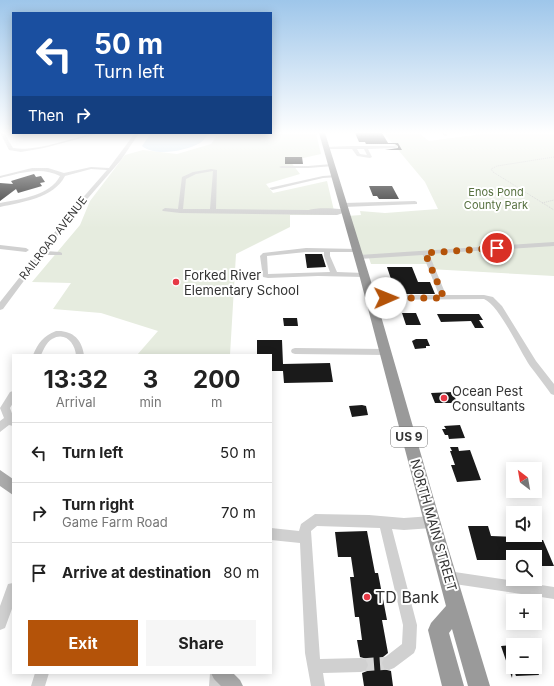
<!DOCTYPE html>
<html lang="en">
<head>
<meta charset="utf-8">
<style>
	:root { --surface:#fff; --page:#f6f6f6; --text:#222; --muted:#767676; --line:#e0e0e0; --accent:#b45309 }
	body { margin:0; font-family:Inter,sans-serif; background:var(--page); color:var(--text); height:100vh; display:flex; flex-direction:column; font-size:15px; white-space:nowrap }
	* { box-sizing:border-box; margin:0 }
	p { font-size:13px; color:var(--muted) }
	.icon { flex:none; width:22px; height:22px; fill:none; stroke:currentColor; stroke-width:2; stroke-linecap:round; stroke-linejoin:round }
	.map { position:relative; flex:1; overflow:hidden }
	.details { position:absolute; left:12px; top:354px; width:260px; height:320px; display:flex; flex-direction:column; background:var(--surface); border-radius:0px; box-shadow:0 2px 10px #0003 }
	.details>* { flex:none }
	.top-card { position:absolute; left:12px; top:12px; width:260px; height:122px; border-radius:0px; box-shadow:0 2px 10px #0003; background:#1a4fa0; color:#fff; overflow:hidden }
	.needle { width:26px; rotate:329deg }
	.fabs { position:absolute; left:506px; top:462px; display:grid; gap:8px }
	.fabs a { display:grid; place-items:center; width:36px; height:36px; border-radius:0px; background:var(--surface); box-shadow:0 2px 10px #0003; font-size:20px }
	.pin { position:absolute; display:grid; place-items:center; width:34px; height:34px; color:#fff; margin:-17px; border:2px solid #fff; border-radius:50%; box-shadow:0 1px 4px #0007 }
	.me { position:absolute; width:44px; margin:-22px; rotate:89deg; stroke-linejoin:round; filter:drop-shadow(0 0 3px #0008) }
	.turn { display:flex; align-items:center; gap:14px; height:84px; padding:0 16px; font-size:18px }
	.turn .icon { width:52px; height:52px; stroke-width:2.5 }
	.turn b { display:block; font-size:28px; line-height:34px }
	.then { display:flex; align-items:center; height:38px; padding:0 16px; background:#0003; gap:8px; font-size:15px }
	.eta { display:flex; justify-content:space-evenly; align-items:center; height:68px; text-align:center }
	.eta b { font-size:24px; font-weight:700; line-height:28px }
	.button { display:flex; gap:8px; margin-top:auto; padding:8px 16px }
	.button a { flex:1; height:46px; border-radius:0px; background:var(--accent); color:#fff; font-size:16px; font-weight:700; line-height:46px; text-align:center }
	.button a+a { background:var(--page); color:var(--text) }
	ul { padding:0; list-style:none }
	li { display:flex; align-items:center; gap:12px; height:60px; padding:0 16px; border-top:1px solid var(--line) }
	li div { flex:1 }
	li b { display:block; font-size:15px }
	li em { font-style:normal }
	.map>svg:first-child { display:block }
	.green { fill:#e6ecdf }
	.water { fill:#cfe2ee }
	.building { fill:#1a1a1a }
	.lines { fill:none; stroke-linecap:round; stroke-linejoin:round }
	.minor-tunnel { stroke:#d6d6d6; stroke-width:13; stroke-dasharray:13 6; stroke-linecap:butt }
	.path { stroke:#cdcdcd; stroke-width:1; stroke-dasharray:1 1; stroke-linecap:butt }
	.minor { fill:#d0d0d0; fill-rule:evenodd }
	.major { fill:#ababab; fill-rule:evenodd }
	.highway { fill:#9a9a9a; fill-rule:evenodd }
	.route { stroke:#b45309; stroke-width:7; stroke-dasharray:0 12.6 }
	.poi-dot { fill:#e63946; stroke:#fff; stroke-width:1.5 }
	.labels { text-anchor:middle; stroke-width:4; stroke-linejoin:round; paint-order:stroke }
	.far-park-label { font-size:11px; fill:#56703f; stroke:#fff }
	.far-street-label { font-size:11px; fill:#333; stroke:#fff }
	.shield { fill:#fff; stroke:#707070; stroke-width:1 }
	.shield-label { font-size:12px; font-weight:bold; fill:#333 }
	.poi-label { font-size:13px; fill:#333; stroke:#fff; text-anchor:start }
	.street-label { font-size:13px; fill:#333; stroke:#fff }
	.near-poi-label { font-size:16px; fill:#333; stroke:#fff; text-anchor:start }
</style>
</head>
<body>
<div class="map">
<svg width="554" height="686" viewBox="0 0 554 686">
	<rect width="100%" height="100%" fill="#fff"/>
	<path class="green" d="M235,133h81l5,21 -31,7 10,13 -34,10 7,9 54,-12 8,34h-45v12l-54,27 -6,101h-93l21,-24 -57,-18 -48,-4 18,-26 -39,-1 48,-57 10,-24 35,-46 18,-5 34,4 34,-10 5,-7z
		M384,133h35l10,8 60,-8h65v143l-125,-7 -2,-5h-56l-2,-6 -10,-1 -12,-41 14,-1 -1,-4 25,2 53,-4 -13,-27z"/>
	<path class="water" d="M151,133h61c-7,2 -7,7 -12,10 -14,8 -45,14 -58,3z"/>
	<path class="building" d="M355,133h27l6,10h10l4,7h-17l13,-2v-2l-3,-2h-29l-1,-2h-6z
		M285,157h17l1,7h-18z
		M34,174l2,3 5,-1 4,6 -5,1 2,3 -24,7 -2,-4 -16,12v-18l13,1 -2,-3z
		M369,186h23l7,13h-20l-2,-3h-4z
		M305,254h17l4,13 -19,1z
		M387,267h25l6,15h12l5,12h-39z
		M402,313h14l5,12h-15z
		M437,314h42l4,6h-4l5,8h-9l-4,-7 -30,1z
		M283,318h14l1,8h-14z
		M416,339h11l3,7h-4v2l-11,1 -3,-8z
		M257,340h25l1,24 47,-1 3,19 -49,1 -1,-12h-12v-16h-14z
		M453,392l4,11h-22l-4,-10z
		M362,405l4,1 2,9 -16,2 -3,-11z
		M460,425l5,13 -16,1 -1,-4h-3l-3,-6h4l-2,-3z
		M450,447h8l1,4 11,-1 11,30 -24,2 -6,-17h4l-5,-14h2z
		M468,526h20l3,10 27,1 1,2 24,1 11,26h-19v-9l-5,-1h-15l-2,1v3h-36z
		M367,531l8,42h3l9,47h-5l6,33 -5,4 -2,7 2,5 8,2 2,15h-29l-2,-13 5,-2 2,-7 -2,-5 -7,-2 -3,-17h5l-3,-23h-4l-5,-40h4l-3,-20h-13l-3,-25z
		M513,645v22h23l3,8 -23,1 -3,-8 -1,10 -11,-32z"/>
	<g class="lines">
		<path class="minor-tunnel" d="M361,665l28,-2"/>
		<path class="path" d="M554,157l-57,9 -6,3 2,3 61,38
			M542,203l12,-3"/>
		<path class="minor" d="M0,133h4l9,15c21,4 58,-9 80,-15h7l-56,15 -23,4 -12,-2z
			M135,133h4l-18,27 -45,52 -30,39 14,1 2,1v2h-19l-40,54 -3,1v-8l38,-48v-2l2,-1 32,-41 35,-40 -16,-1 -26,7c-11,22 -43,26 -65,31v-4c20,-4 50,-7 60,-27 -19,-10 -40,-3 -60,2v-2l32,-8h16l16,5 27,-6 18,1z
			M441,133h5l2,2 -3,1z
			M351,146h44l2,1 -2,1 -27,1 4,8 -2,1 -13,-2 -5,-7h-25l-2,-1 2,-1zM357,149h7l3,6 -7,-1z
			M332,164l2,1v1l-26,2h-27l-2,-1 2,-1h27z
			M211,169l6,1 -1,39 93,1c7,-3 34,-2 40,1l-12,4 -157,-2 -17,-2 -1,-1 3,-2 13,1 4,-32 11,-5zM213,171l-3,38h-27l3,-30 10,-5z
			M336,175l2,1v1l-15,1 -51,12 -3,-2 54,-12z
			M415,201l2,1v2l-73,3 -3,-2 3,-2z
			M554,242v4l-125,8 17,41h38l9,2 9,9 34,55 18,23v11l-3,-1c-7,-10 -14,-19 -21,-28 -10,-15 -31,-61 -46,-67l-116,1 -1,-2 4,-3h68l-16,-40 -64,4 -3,-2 3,-2z
			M0,245l26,3 3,2 -3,2 -26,-3z
			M306,248l53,1v2l-2,1h-27v4l7,16 27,1 3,2 -3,2 -46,-1 -50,2 -5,-1 -3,-21 3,-3zM306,252h18v4l6,16 -62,2 -1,-18z
			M56,331c16,-1 26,8 28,24h-8c-1,-12 -11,-24 -24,-16 -6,4 -8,10 -11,16h-8c5,-12 10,-19 23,-24z
			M295,348l91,1 3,1 1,2 -1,2 -3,1 -91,-1 -3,-1 -1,-2 1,-2z
			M13,391v12l-3,5 3,8v10l-4,-1 -9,7v-11l4,-3 -4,-10 10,-16z
			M315,514l54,1 35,3 28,-2 4,2 2,4 -2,4 -4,2 -28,2 -12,-1 25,96 -1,23 -2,5 -20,15 -5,2 -5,-2 -2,-5 2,-5 18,-14 1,-19 -23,-97 -63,-2 -6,5 9,128 41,-1 5,2 2,5 -2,5 -5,2 -38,1 2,13h-14l-6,-33 -5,-110 -29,-3v-12l28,3 2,-7z
			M448,571l106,16v12l-106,-16 -4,-2 -2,-4 2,-4z
			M13,583v23l-8,22 -5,2v-24l8,-22z
			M35,673h14l-4,13h-14z
			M210,673h14l-1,13h-14z"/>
		<path class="major" d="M0,470l13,9v16l-13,-9z
			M211,673h22l7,7 3,6h-22l-7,-7z"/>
		<path class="highway" d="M319,133h6l45,145 76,263 44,145h-22l-16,-57 -3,4 15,53h-22l-14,-56 3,-7 15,-17 -86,-328z"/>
	</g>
	<linearGradient id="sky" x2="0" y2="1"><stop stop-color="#9ec6ea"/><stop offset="0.58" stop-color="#fff"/><stop offset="1" stop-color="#fff" stop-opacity="0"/></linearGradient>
	<rect width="554" height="229" fill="url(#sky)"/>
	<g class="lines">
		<path class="route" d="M386,298h58l-19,-45 72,-5"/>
	</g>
	<g class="poi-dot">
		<circle cx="176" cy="282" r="4"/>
		<circle cx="444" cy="398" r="4"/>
		<circle cx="367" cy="597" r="4"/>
	</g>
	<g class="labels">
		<g class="far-park-label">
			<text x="496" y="196">Enos Pond<tspan x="496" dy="13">County Park</tspan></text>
		</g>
		<g class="far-street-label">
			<text transform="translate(53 238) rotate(-52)" y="4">RAILROAD AVENUE</text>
		</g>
		<rect class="shield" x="391" y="427" width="36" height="20" rx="3"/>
		<g class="shield-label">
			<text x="409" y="441">US 9</text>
		</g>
		<g class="poi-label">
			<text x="184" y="280">Forked River<tspan x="184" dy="15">Elementary School</tspan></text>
			<text x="452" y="396">Ocean Pest<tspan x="452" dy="15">Consultants</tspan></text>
		</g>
		<g class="street-label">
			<text transform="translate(434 525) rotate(74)" y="5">NORTH MAIN STREET</text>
		</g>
		<g class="near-poi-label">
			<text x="375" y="603">TD Bank</text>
		</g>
	</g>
</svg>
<div class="fabs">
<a><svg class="needle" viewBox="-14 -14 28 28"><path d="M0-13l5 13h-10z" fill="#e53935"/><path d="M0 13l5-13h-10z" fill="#767676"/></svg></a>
<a><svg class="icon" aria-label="sound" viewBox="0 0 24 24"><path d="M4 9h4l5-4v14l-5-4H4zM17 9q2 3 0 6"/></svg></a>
<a><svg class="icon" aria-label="search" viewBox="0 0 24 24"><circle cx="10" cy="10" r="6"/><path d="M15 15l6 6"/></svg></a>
<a>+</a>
<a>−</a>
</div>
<div class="pin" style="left:497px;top:248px;background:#d93025"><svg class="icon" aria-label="arrive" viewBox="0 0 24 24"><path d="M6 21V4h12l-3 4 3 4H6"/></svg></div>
<svg class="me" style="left:386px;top:298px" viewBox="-20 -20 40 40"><circle r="19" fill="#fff"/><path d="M0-13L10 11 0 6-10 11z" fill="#b45309"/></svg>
<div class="top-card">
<div class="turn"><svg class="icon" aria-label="left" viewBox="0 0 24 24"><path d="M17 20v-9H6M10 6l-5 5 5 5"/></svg><div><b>50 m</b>Turn left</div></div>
<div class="then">Then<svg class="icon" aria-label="right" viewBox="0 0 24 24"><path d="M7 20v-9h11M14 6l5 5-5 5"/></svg></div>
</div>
<section class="details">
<div class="eta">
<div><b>13:32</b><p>Arrival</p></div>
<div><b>3</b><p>min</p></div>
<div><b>200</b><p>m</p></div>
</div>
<ul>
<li><svg class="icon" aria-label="left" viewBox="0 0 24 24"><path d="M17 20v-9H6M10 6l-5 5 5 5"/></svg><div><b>Turn left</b></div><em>50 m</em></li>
<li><svg class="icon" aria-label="right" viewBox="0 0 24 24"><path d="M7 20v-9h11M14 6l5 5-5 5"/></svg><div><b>Turn right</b><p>Game Farm Road</p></div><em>70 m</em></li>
<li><svg class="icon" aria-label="arrive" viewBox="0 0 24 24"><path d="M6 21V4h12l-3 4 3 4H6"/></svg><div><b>Arrive at destination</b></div><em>80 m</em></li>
</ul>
<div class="button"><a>Exit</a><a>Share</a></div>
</section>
</div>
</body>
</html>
